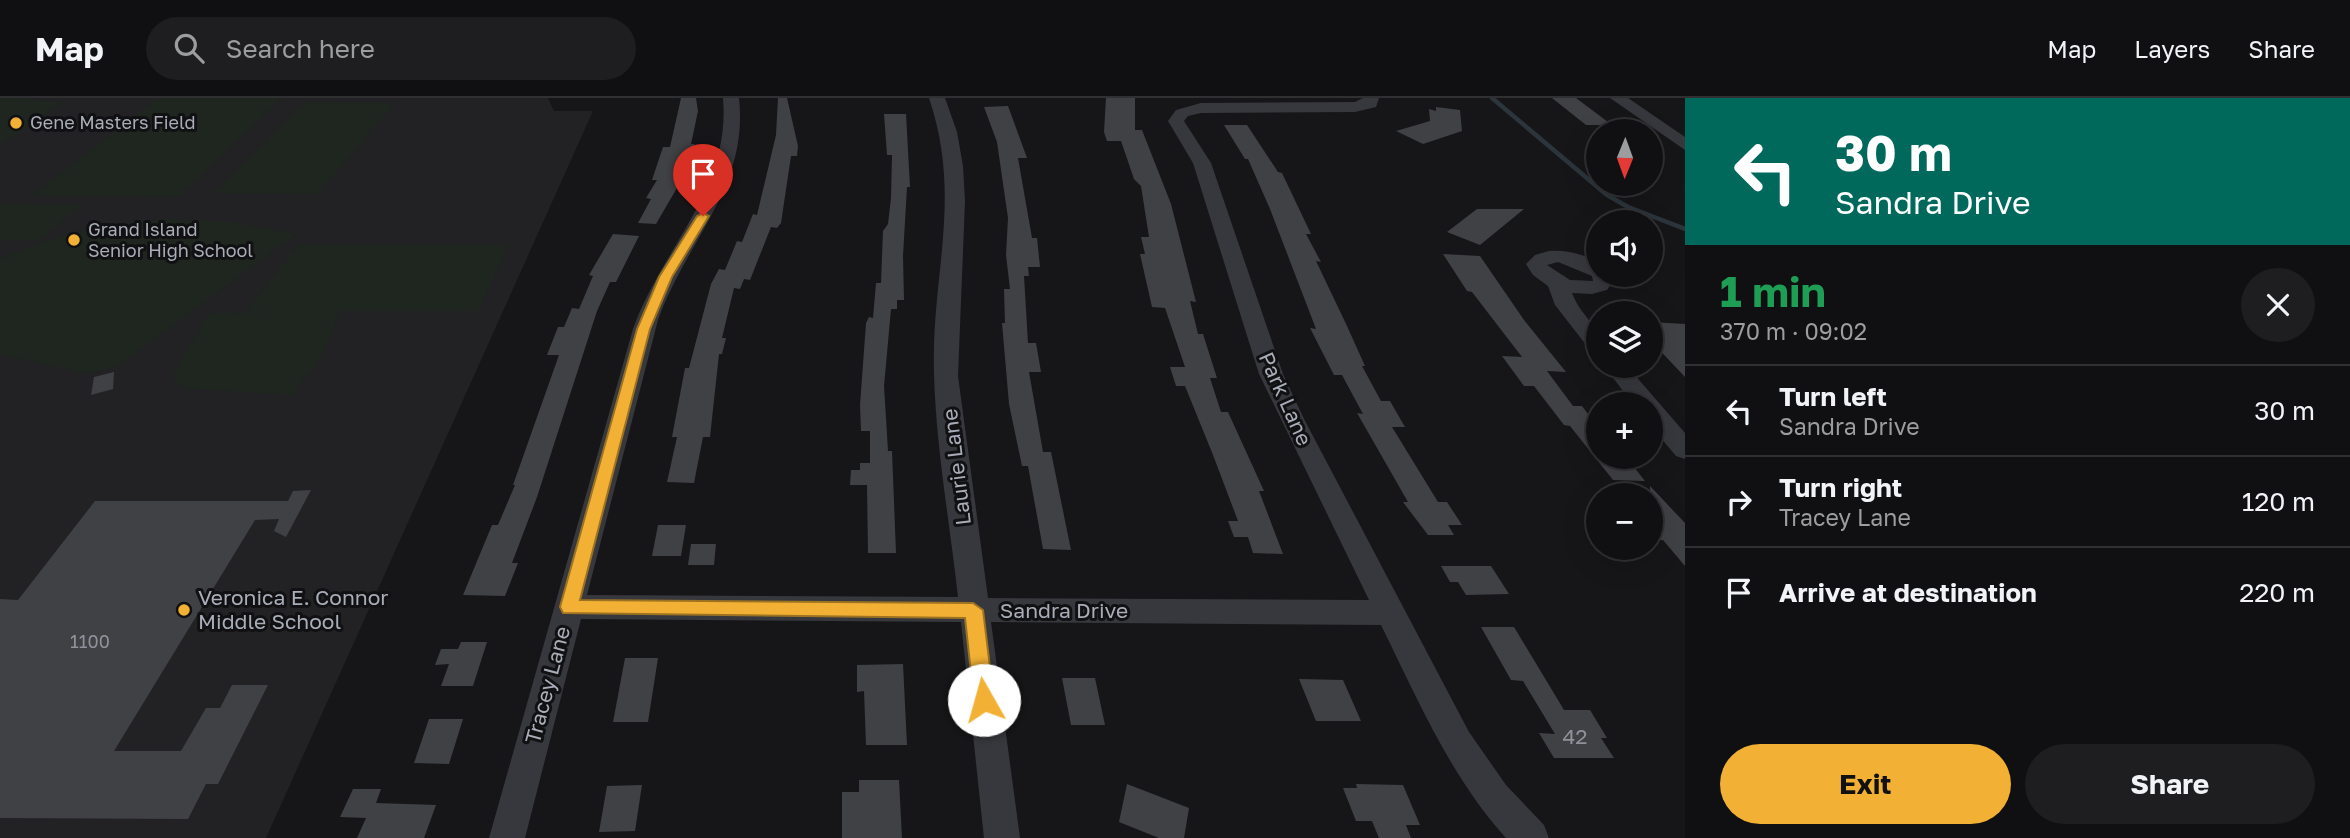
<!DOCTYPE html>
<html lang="en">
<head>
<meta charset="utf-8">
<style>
	:root { --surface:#101012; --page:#1e1e20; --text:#f1f3f6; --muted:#9c9d9f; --line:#303032; --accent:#f2b134 }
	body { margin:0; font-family:"Golos Text",sans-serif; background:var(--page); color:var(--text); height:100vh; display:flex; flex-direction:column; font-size:26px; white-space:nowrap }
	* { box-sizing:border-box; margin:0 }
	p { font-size:23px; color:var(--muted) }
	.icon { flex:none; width:38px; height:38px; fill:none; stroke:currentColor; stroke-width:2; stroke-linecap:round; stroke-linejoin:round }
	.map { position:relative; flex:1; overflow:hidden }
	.sheet { display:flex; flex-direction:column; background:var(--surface); width:665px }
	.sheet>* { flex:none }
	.top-card { background:#00695c; color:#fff; overflow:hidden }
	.needle { width:46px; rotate:181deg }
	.controls { position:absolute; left:1586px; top:21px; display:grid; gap:14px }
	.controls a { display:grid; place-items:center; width:77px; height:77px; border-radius:50%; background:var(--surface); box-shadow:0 7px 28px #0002,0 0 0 2px var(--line); font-size:35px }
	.pin { position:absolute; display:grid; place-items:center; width:60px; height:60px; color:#fff; margin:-72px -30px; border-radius:50% 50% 50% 0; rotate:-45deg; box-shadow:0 0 7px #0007 }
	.pin .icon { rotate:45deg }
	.me { position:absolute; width:77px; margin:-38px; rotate:353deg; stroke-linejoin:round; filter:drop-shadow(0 0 5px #0008) }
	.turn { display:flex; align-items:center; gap:24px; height:147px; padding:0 35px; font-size:32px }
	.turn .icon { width:91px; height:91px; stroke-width:2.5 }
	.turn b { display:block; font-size:49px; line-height:60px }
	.round { display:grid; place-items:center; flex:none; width:74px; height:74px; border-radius:37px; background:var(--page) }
	.head { display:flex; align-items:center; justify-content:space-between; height:119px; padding:0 35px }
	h1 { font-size:42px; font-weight:700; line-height:52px; color:#1e9e55 }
	.cta { display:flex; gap:14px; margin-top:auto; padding:14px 35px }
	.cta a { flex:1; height:80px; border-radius:42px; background:var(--accent); color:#111; font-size:28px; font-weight:700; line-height:80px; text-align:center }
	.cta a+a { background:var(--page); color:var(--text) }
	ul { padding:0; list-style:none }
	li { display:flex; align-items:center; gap:21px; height:91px; padding:0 35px; border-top:2px solid var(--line) }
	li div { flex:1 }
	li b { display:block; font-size:26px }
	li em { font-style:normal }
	header { display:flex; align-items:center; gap:42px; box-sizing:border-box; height:98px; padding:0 35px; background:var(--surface); border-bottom:2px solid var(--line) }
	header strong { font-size:33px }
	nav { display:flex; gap:38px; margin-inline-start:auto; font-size:24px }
	.search { width:490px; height:63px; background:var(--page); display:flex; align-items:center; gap:18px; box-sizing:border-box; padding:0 24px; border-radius:38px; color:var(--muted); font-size:26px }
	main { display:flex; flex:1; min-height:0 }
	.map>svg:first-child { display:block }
	.built { fill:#222225 }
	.green { fill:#1e261f }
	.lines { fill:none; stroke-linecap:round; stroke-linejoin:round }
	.stream { stroke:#2c353c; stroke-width:4.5 }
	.building { fill:#404145 }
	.minor { fill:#37383d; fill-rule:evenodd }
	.route { fill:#f2b134; stroke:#9d7322; stroke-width:2 }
	.poi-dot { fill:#f2b134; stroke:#111113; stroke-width:2.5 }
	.labels { text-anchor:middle; stroke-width:6; stroke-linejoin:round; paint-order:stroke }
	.far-poi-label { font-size:18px; fill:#a8adb8; stroke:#111113; text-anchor:start }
	.number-label { font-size:18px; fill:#8e929b }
	.street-label { font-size:21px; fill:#a8adb8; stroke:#111113 }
	.poi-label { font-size:21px; fill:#a8adb8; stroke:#111113; text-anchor:start }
	.near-number-label { font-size:21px; fill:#8e929b }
</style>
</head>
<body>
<header>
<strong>Map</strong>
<div class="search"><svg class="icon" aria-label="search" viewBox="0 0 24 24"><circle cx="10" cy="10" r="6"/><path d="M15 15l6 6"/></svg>Search here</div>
<nav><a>Map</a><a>Layers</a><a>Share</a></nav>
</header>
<main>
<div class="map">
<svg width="1685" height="740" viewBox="0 0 1685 740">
	<rect width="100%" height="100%" fill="#161618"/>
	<path class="built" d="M0,0h548l6,13h39l-327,727h-266z"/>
	<path class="green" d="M0,0h30l-2,2 35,2 -63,43z
		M158,0h124l-104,99 -146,-1z
		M306,4l89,1 -77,91 -104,-1z
		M0,106l82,1 -43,35h-39z
		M169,121l61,3 66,12 -177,132 -33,8 -86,-20v-95c59,-26 105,-37 169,-40z
		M299,147h210l-31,66h-138l-18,45 -30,39 -111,-7 -9,-12 37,-63 81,-1 -44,-1z"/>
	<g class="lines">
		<path class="stream" d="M1492,0l115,97 21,12 57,22"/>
	</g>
	<path class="building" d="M681,0h15l2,13 -7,33h4l-14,37 -25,43 -18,-1 13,-24 -5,-1 11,-18h-5l11,-33h7z
		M778,0h9l11,48 -1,10h-6l-10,67 -4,5 -6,-1 -21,53 -6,-1 -4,10 -6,-1 -12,50h4l-4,16h-3l-9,83h-7l-9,46 -27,-1 10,-45h-5l13,-69h4l22,-84 8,-15 6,1 12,-29 5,1 11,-28 4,1 19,-80z
		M1106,0h29v32h7l29,74 25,98 -6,-1 8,33h5l14,44h-7l11,34h7l36,79h-5l24,63 -30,-1 -5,-16h-14l-6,-16h10l-25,-66 -28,-69h-9l-6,-19h15l-20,-59 -13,-1 -12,-53h5l-4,-17h8l-8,-51 -7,-7 -13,-38h-14l-3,-9z
		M1552,0h24l36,27h-26z
		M1008,8l19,52h-9l14,80h5l3,29h-12l1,9h-5l4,67h8l5,29h-12l14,80h8l20,98 -28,-1 -15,-83h-6l-13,-62 -7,-81h3l-1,-34h6l-4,-34 2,-37 -11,-76 -13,-35z
		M1436,9l24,3 2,21 -39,13 -27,-13 34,-10 -1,-12 7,2z
		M884,16h22l4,73h-3l-4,69 1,44h-7v9h-6l-7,77 4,65h4l4,102h-28l-1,-68h-17l1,-15h9v-7h10v-32h-9l-1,-26 6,-82 3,-6 4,1 3,-35h5l2,-52 5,-7 3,-26 1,-43h-5z
		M1224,27h23l31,47 4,1 29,61h-5l15,28 -5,-1 31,65 18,40h-3l19,35h9l15,26h-13l46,75h9l15,23h-14l6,10h-26l-25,-33h5l-51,-89 6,1 -21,-39h-8l-24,-47 6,1 -46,-120 -22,-50h-3z
		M1477,111h47l-44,36 -33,-13z
		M613,136l26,2 -23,46h-6l-13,29 -60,186 -25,66h6l-13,33 -42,-1 29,-70h6l17,-40h-2l46,-130h-12l11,-28h6l8,-19 7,1 14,-33 -4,-1z
		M1443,156l37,2 44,64 42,52 -19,-1 26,35h9l9,12 7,1v38h28l19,24 -32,-1 -43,-54 -6,-1 -30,-39h-10l-22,-30 20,1 -50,-65 -5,-1z
		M1650,224l35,2v53l-35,-37z
		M114,274l-1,17 -22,6 3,-18z
		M1650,388l35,37v43l-22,-26h-13z
		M311,392l-25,47 -12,-6 5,-12 -24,1 -141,231h67l25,-43h14l12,-23h36l-50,99h-12l-18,35 -188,-1v-219l18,1 77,-99h193l5,-10z
		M658,427h28l-5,31h-29z
		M691,446h25l-2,21h-26z
		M1441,468h50l18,28 -43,1 -8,-13h-8z
		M1481,529h33l50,83h26l17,28h-6l13,20h-60l-15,-25 16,1 -32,-53 -12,-1z
		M461,544h26l-14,44h-32l8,-22 -14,1 6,-16h17z
		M625,560h33l-10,64h-35z
		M903,566l4,81h-41l-2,-54 -7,1v-27z
		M1062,580h33l10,47h-34z
		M1299,581l44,1 18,41h-45z
		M429,621h34l-14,45 -35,-1z
		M859,682h40l3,58h-60v-46h17z
		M1127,686l62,24 -5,30h-25l-40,-16z
		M1356,686l47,1 17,40h-14l5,13h-32l-7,-17h-16l-13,-33h14z
		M642,687l-7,46 -36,1 8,-46z
		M353,691h28l-5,14 60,2 -12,33h-67l9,-20 -26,-1z"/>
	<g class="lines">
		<path class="minor" d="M723,0h16c10,89 -53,143 -81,222l-71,275 371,2c-8,-73 -22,-149 -24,-223 -3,-101 29,-175 -5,-276h16l12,34 6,34 2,35 -7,175 30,222 381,2 -110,-226 -66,-211 -25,-42 8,-11 25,-7 154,-1 8,-4h16l-3,9 -21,5 -154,1 -13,3 -4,5 27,42 72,211 21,45 165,313 37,53 38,40 5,13h-43c-56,-62 -88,-138 -125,-213l-390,-3 29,216h-36l-23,-216 -380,-3 -56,219h-36l144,-509c29,-81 98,-140 90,-231z
			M1610,0h18l57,39v13z
			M1549,153c17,-1 34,3 49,11v13h14l1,6 -6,9 -15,4 -20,-1c11,28 26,25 26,59l-8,-2 -35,-45 -7,-19 -15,-11 -7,-11 9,-9zM1558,164l34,14 1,5 -23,-1 -23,-15z
			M1604,268h23l58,67v26l-9,-3 -26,-31v-21h-17z"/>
	</g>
	<path class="route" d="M703,115l6,3 -37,61 -22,52 -70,271 393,3 10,7 11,90 -3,6 -7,2 -7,-2 -3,-6 -9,-82 -402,-5 -3,-6 77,-278 22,-52 38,-61z"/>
	<g class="poi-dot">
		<circle cx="16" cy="25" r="7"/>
		<circle cx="74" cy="142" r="7"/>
		<circle cx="184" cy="512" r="7"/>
	</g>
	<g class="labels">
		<g class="far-poi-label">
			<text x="30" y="31">Gene Masters Field</text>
			<text x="88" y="138">Grand Island<tspan x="88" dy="21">Senior High School</tspan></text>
		</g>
		<g class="number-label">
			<text x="90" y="550">1100</text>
		</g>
		<g class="street-label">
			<text transform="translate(1285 301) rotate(66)" y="7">Park Lane</text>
			<text transform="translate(957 369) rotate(-97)" y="7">Laurie Lane</text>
			<text x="1064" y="520">Sandra Drive</text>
			<text transform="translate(548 587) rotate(-75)" y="7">Tracey Lane</text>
		</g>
		<g class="poi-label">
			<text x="198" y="507">Veronica E. Connor<tspan x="198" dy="24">Middle School</tspan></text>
		</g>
		<g class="near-number-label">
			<text x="1575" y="646">42</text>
		</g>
	</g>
</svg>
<div class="controls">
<a><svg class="needle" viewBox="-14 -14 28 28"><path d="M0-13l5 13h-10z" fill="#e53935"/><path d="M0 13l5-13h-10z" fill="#9c9d9f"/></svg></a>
<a><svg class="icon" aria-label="sound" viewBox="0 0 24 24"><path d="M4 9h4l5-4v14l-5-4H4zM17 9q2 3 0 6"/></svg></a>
<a><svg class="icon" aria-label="layers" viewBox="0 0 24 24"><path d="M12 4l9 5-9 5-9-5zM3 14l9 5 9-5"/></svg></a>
<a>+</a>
<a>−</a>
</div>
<div class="pin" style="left:703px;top:118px;background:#d93025"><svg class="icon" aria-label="arrive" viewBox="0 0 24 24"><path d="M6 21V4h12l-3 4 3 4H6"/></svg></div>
<svg class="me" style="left:984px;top:602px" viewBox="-20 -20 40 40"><circle r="19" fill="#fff"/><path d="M0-13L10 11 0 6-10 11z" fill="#f2b134"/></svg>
</div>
<section class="sheet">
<div class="top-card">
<div class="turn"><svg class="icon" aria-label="left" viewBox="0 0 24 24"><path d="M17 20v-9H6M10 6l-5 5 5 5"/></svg><div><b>30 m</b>Sandra Drive</div></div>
</div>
<div class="head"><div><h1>1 min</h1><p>370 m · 09:02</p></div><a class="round"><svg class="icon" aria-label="close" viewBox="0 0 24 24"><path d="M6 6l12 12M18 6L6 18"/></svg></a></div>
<ul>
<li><svg class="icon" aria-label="left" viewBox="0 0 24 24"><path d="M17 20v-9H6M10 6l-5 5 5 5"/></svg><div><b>Turn left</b><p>Sandra Drive</p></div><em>30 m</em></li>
<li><svg class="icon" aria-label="right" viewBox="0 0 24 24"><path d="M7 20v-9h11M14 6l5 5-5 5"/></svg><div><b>Turn right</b><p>Tracey Lane</p></div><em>120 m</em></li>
<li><svg class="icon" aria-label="arrive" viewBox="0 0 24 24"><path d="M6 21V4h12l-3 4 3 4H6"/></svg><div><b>Arrive at destination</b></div><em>220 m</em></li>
</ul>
<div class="cta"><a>Exit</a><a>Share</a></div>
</section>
</main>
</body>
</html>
